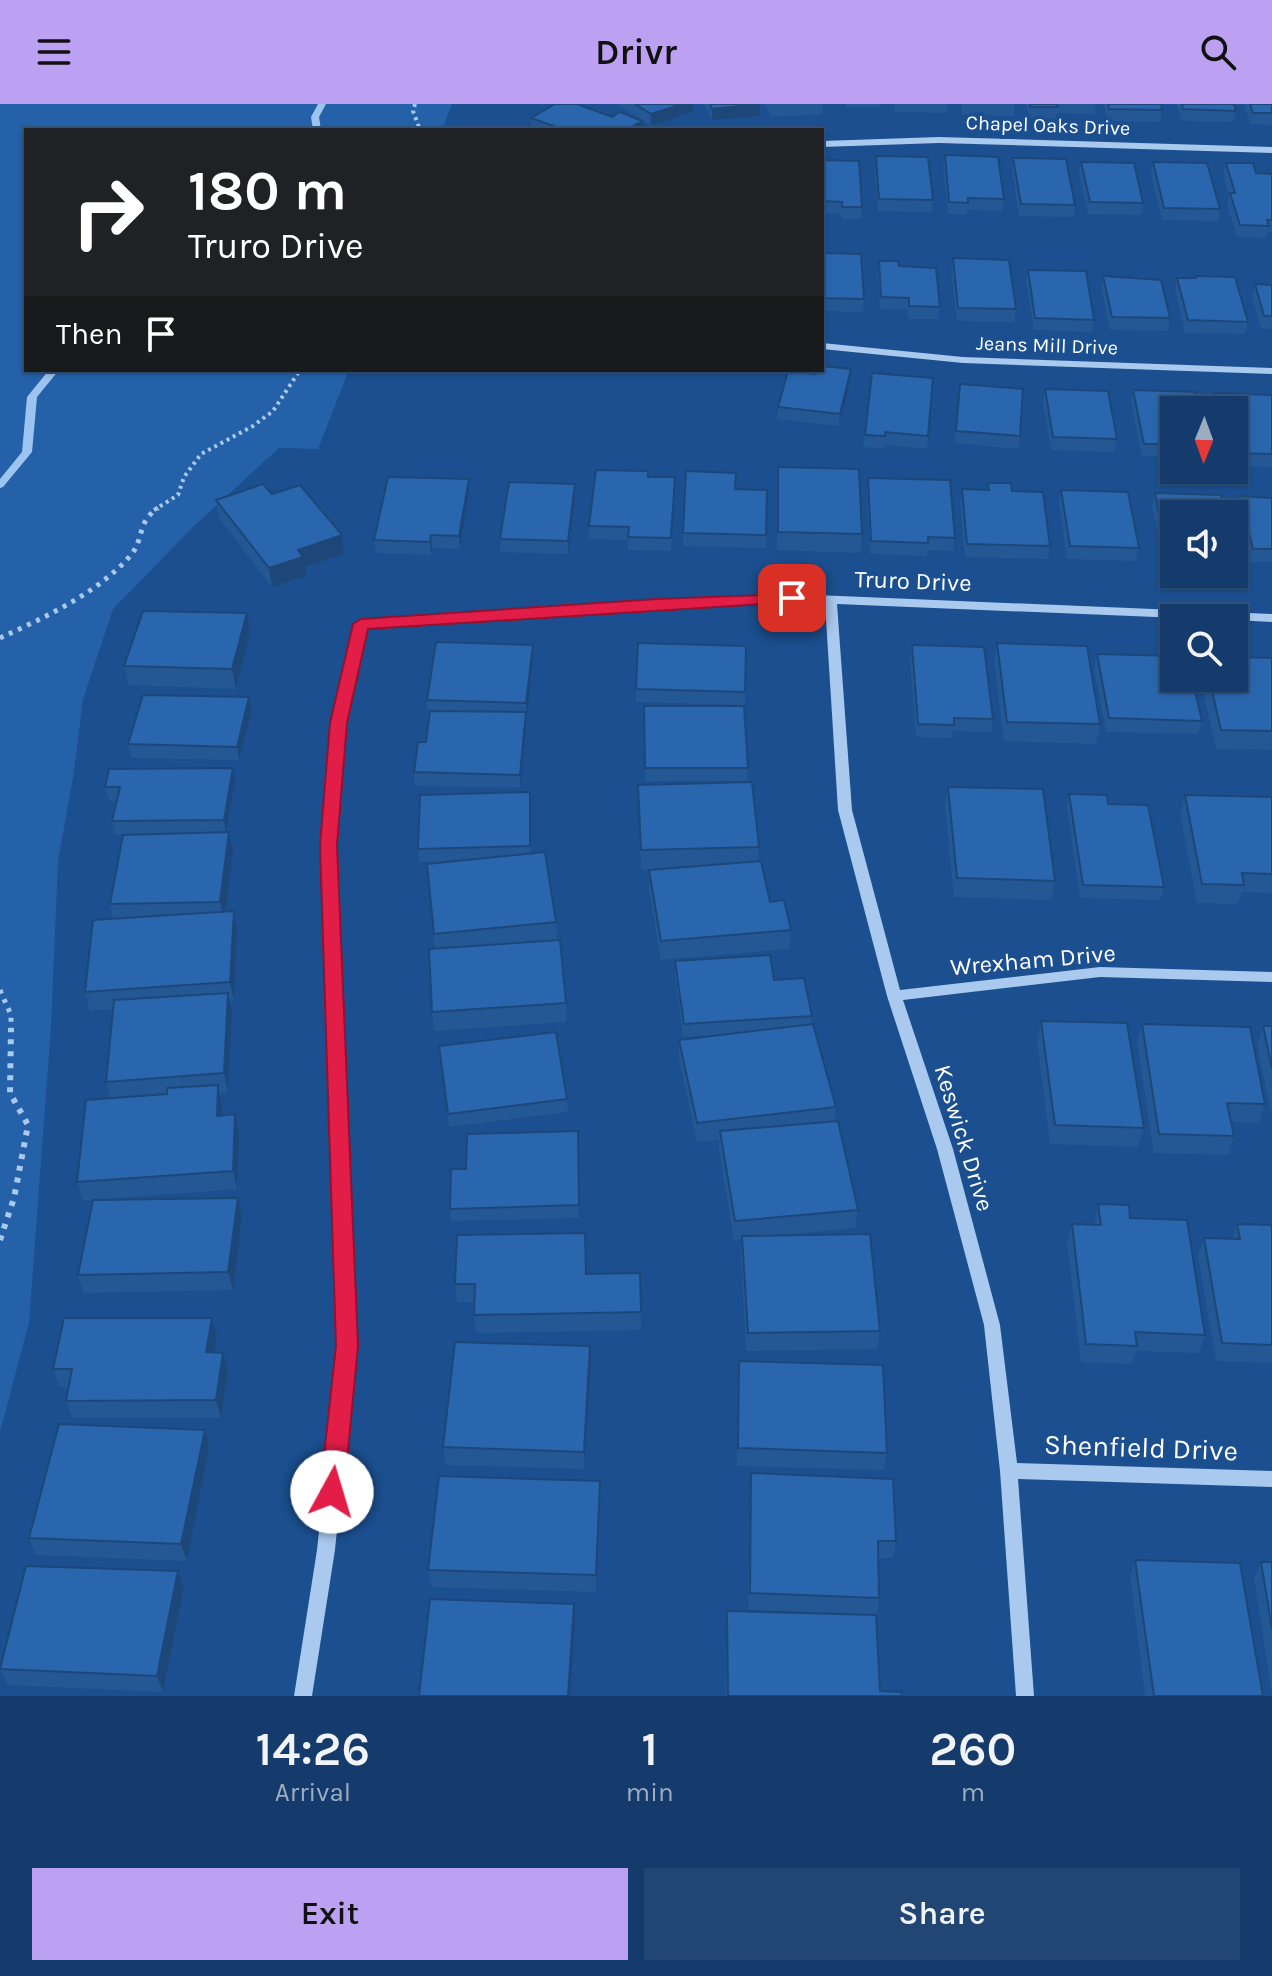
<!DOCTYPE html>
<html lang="en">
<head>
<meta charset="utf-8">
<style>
	:root { --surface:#143b6b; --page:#214673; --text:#f1f3f6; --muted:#9dadc1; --line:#33557e; --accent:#bca0f2 }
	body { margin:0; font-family:Karla,sans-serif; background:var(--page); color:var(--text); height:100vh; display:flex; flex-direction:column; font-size:30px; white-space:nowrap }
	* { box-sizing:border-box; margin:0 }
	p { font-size:26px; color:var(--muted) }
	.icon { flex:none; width:44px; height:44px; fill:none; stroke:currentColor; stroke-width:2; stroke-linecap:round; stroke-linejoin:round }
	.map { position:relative; height:1592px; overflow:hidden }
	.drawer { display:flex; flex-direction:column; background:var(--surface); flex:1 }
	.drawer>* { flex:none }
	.guide { position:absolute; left:24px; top:24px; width:800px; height:244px; border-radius:0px; box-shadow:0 2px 6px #0004,0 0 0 2px var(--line); background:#202124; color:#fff; overflow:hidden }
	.needle { width:52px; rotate:181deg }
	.tools { position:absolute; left:1160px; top:292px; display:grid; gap:16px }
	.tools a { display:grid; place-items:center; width:88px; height:88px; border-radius:0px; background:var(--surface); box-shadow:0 2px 6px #0004,0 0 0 2px var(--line); font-size:40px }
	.pin { position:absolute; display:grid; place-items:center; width:68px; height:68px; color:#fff; margin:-34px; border-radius:16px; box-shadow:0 4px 12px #0006 }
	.me { position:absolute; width:88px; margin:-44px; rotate:6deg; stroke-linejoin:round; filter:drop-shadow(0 0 6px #0008) }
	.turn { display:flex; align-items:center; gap:28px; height:168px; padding:0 32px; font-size:36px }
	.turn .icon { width:104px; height:104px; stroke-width:2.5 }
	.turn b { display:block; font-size:56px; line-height:68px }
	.then { display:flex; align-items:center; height:76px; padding:0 32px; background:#0003; gap:16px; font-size:30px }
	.eta { display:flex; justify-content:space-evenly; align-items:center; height:136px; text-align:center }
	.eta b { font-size:48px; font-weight:600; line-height:56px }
	.action { display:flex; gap:16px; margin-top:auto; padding:16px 32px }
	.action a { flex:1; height:92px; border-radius:0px; background:var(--accent); color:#111; font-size:32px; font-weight:600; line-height:92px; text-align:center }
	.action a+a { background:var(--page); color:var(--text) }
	header { display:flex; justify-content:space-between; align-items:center; height:104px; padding:0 32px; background:var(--accent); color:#111; font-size:36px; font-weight:600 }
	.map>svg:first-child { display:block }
	.green { fill:#2461a8 }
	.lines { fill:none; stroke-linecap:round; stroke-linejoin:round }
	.stream { fill:#9cc4f0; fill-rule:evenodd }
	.path-far2 { stroke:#a9c9ee; stroke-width:4; stroke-dasharray:3 4; stroke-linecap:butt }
	.path-far1 { stroke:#a9c9ee; stroke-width:5; stroke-dasharray:4 6; stroke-linecap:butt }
	.path { stroke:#a9c9ee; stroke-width:6; stroke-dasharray:5 7; stroke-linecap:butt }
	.minor { fill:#a9c9ee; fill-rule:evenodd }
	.wall { fill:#245895 }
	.shaded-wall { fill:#1d4779 }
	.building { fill:#2a66ad; stroke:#1d4779; stroke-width:2 }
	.route { fill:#e11d48; stroke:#92132f; stroke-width:2 }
	.labels { text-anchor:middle; stroke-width:8; stroke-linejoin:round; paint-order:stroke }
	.far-street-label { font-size:20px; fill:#fff; stroke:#1b4f8f }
	.street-label { font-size:24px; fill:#fff; stroke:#1b4f8f }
	.near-street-label { font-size:28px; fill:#fff; stroke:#1b4f8f }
</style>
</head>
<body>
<header><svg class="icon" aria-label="menu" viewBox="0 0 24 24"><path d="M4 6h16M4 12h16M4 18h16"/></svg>Drivr<svg class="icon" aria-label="search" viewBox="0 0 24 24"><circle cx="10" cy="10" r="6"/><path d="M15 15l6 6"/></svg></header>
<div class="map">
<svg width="1272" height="1592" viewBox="0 0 1272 1592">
	<rect width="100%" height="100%" fill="#1b4f8f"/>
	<path class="green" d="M0,0h452l-10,26h-416v240h323l-31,79 -39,-1 -85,78 -81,83 -30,90 -9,73 -16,89 -7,166 -22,296 -29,109z"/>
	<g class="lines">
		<path class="stream" d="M318,0h8l-7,13 2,13h-8l-2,-13z
			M49,266h10l-22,27 -5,55 -29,35 -3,1v-9l22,-27 5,-55z"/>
		<path class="path-far2" d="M415,0l-2,7 7,19
			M154,406l24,-15 6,-18 17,-23 52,-28 20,-15 27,-41"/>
		<path class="path-far1" d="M0,534c45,-21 97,-44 131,-83 13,-16 6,-33 27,-47
			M0,886l11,25v15"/>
		<path class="path" d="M0,1136l14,-42 14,-73 -18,-32 1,-65"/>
		<path class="minor" d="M939,33l333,10v6l-333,-10 -117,4v-6z
			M822,239l141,14 309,11v6l-309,-11 -141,-14z
			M792,490l480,20v8l-38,-2v-2h-54l-343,-14 15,206 48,180 200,-23 172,5v10l-172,-5 -197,23 50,149 47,176 17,138 255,8v16l-254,-8 16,217h-18l-16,-225 -16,-146 -47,-176 -50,-153 -49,-186 -13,-207 -33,-1 -135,6 -291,20 -21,95 -9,122 19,501 -20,204 -23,146h-18l23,-146 22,-204 -17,-501 11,-122 22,-99 6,-4 296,-20z"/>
	</g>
	<path class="wall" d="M617,0h76v8l-42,14z
		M704,0h56v12l-48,4z
		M765,0h58l-1,10 -51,3z
		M846,0h34v3h-34z
		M894,0h54l-1,9 -52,-1z
		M961,0h54l-1,12 -52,-1z
		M1026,0h70l-2,10 -37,-1 -1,6 -27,-1z
		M1104,0h57l1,6 -2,12 -53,-1z
		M1177,0h57l2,7 -3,11 -52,-1z
		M1244,0h28v21l-22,-1z
		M531,14l111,12h-108l-2,-1z
		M945,51l59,44 -2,12 -35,-1v5l-19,-1 -5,-47z
		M876,52l57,44 -1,12 -54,-1 -3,-43z
		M1013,54l62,47 -1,12 -55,-1 -7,-46z
		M822,56l40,47 -1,12h-19l-1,-5 -19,-1z
		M1081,58l62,41 -2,12 -53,-1 -9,-40z
		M1153,58l67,47 -2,12 -56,-1 -11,-46z
		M1226,59l30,10 16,1v58h-5l-1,6 -29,-1 -10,-32 2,-10 -6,-20z
		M822,149l42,46 -1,13 -41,-1z
		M953,154l63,51 -2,13 -57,-1 -6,-50z
		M879,157l20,5 41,41 -2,12h-30l-1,-9 -27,-1 -2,-36z
		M1028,166l66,50 -2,12 -58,-2 -8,-48z
		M1103,172l67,42 -2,13 -58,-1 -9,-42z
		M1196,172l52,46 -3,12 -60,-1 -10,-43 2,-12h18z
		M1255,180l17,1v44h-11l-9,-32z
		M872,269l61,5 -6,71 -43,-4v4l-21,-2z
		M850,278l-11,44 -62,-7 1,-12z
		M1045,285l72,50 -3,13 -63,-2 -8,-48z
		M1133,286l41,20v47l-32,-1 -11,-53z
		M1214,289l58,2v72l-38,-1v-56h-22l-1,-4z
		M958,293l62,39 -1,13 -64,-6z
		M778,363l84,67 -2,19 -83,-3z
		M648,373h27l-4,74 -43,-1v-10l-39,-1v-13z
		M868,374l87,60 -2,13 -26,-1v6l-57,-2 -3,-63z
		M988,379l24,8 38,55 -2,13 -83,-2 -5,-55 2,-13 25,1z
		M575,380v13l-7,57 -68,-2v-13z
		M1061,386l78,58 -3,13 -69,-2 -8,-56z
		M469,388l-9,57 -28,-1 -1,7 -55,-2 -2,-13z
		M1155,389l19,21v45h-11l-11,-53z
		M272,390l70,41 2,19 -39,13 1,9 -34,11 -53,-69 -3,-18z
		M1240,392l32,2v64h-23l-13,-53z
		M683,429l83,2v13l-83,-2z
		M250,528l-14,57 -107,-4 -5,-19z
		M997,539l103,81 -4,20 -92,-3 -10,-79z
		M533,541v13l-7,58v10l-6,62 -105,-2 -1,-14 12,-30 4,-29h-2l-1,-13z
		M912,541l81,74 -2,13 -38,-1 -1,7 -36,-1 -6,-78z
		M1097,550l105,67 -4,13 -92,-2 -12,-64z
		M1238,553l34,1v92l-56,-1 -16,-71h34z
		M636,585l109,3v13l-109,-3z
		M644,602l104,62 -1,13h-102z
		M252,607l-13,49 -108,-2 -3,-14z
		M235,677l-9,52 3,-1 4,20 -8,59h9l3,19 -3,71 -5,1 3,10 -4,80 -8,1 2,11v11l13,-1 4,19 -2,56 -154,12 -6,-19 33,-84 -4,-16 7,-73 -23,2 -5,-19 28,-73 -3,-15 45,-70 -40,1 -3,-14 5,-20h-8l-4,-14z
		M638,681l121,62 -1,14 12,41 21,28 -2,19 -128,11 -12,-70v-20l18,-1h-26z
		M948,683l107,94 -4,19 -97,-3 -9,-91z
		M1069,690l39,10 56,83 -4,13 -80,-2 -13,-91z
		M1185,691l87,2v96l-30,-1 -4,12 -41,-1 -17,-89z
		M530,702l1,48 25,68 1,19 9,62v19l-132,9 -2,-19 3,-63 -8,-85 22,-2h-30l-1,-13z
		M675,857l99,19 38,36 -1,9 25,82 -2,14 24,89 -3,18 -71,7 96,96 -3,18 -131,2 -5,-97 1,-15 -8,1 -15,-90v-10l-22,2 -18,-83v-19l48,-6 -44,3 -8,-63z
		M1041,917l103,107 -6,19 -88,-3 -13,-104z
		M1142,920l123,80 -6,19 -28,-1 3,14 -6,19 -74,-2 -17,-110z
		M1263,922h9v90l-15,-71z
		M439,942l128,53 1,13 -119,15z
		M578,1027l1,87 -128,3 -1,-12z
		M1098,1100l32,14 75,117 -6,18 -63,-2 -4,13 -51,-2 -14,-120 5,-18 22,1z
		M242,1112l-9,74 -149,3 -6,-18z
		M1237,1120l35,6v133l-56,-2 -18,-105 6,-18h28z
		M586,1170l55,38v18l-165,3 -2,-18v-13h-17l-2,-18z
		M212,1214l5,18 -3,16 9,1 5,18 -7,47h-149l-6,-17 3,-14h-9l-7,-18z
		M739,1257l148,92 -3,17 -147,-4z
		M591,1260l-7,105 -138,-4 -3,-18z
		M209,1343l-22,114 -151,-6 -7,-17z
		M751,1369l145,68 -3,17h-15l1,40 -2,17 -129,-6z
		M600,1394l-4,94 -165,-5 -3,-17z
		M1135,1456l128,136h-118l-15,-120z
		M1261,1458h11v132l-18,-116z
		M178,1467l6,17 -21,104 -155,-7 -8,-16z
		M727,1507l153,80 22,5h-176z"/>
	<path class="shaded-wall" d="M682,0h11v8l-42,14v-12z
		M760,0v12l-48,4v-11z
		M642,17v9h-16z
		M851,265l-1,13 -11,44 1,-12z
		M469,375v13l-9,57 -1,-13z
		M575,380v13l-7,57v-13z
		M342,431l2,19 -39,13 1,9 -34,11 -3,-19 29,-18z
		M431,431l1,13 -1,7 -1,-13z
		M247,509l3,19 -14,57 -4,-20z
		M533,541v13l-6,58 -1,-13z
		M249,593l3,14 -13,49 -2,-13z
		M526,608v14l-6,62v-13z
		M233,664l2,13 -9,53 -2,-14z
		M229,728l4,20 -9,69 -4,-19z
		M234,807l3,19 -3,71 -4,-19z
		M228,889l4,19 -4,80 -4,-19z
		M218,981l4,19 -1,30 -4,-18z
		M235,1010l4,19 -2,56 -4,-18z
		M238,1094l4,18 -9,74 -5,-18z
		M212,1214l5,18 -6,34 -5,-18z
		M590,1242l1,18 -7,105v-17z
		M223,1249l5,18 -7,47 -5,-18z
		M205,1326l4,17 -22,114 -6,-17z
		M600,1377v17l-4,94v-17z
		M178,1467l6,17 -21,104 -6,-16z
		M574,1500l1,17 -5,75h-2z"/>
	<path class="building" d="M555,0h22l35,13 8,-5 22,9 -16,9h-61l-34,-12z
		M635,0h47l-31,10z
		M710,0h50l-48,5z
		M1030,0h27l1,3h-28z
		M1108,0h53l1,6 -53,-1z
		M1182,0h52l2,7 -53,-2z
		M1250,0h22v9h-19z
		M945,51l53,2 6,42 -36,-1v5l-19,-1z
		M876,52l52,1 5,43 -54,-1z
		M1013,54l53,1 9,46 -54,-1z
		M822,56l37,1 3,46h-20v-5l-20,-1z
		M1081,58l53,1 9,40 -53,-1z
		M1153,58l54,1 13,46 -56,-1z
		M1226,59h27l3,10 16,1v46h-5l2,6 -29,-1 -10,-32h5z
		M822,149l39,1 3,45 -42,-1z
		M953,154l56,2 7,49 -58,-1z
		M879,157h19l1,5 37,2 4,39 -31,-1v-8l-28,-1z
		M1028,166l58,1 8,49 -59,-2z
		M1103,172l58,4 9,38 -58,-1z
		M1196,172l39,1 13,45 -60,-2 -11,-42h19z
		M1255,180l17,1v31h-8z
		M822,262l29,3 -11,45 -62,-7 10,-36 27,3 2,-4h5z
		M872,269l61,5 -5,58 -43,-4v4l-20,-1z
		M960,280l63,5 -3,47 -64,-5z
		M1045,285l63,2 9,48 -64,-2z
		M1133,286l62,2 5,18h-26v34h-30z
		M1214,289l58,2v59l-38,-1v-43h-16z
		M778,363l81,2 3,65 -84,-2z
		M596,366l52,1v6h27l-4,61 -43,-1 1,-10 -40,-1z
		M686,367l50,2 -1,16 32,1 -1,45 -83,-2z
		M388,373l81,2 -10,57 -28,-1 -1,7 -56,-2z
		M868,374l82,2 5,58 -27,-1v6l-57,-2z
		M509,378l66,2 -7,57 -68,-2z
		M988,379h23l1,8 31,1 7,54 -83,-2 -5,-55 27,1z
		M263,380l9,10 28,-9 42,50 -44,15 5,7 -34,11 -53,-68z
		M1061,386l67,2 11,56 -69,-2z
		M1155,389l66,2 5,19h-52v32h-8z
		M1240,392l32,2v51h-19z
		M143,507l104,2 -15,56 -108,-3z
		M436,538l97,3 -7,58 -99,-3z
		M638,539l108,3 -1,46 -109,-3z
		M997,539l90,3 13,78 -93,-2z
		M912,541l72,2 9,72 -39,-1v7l-36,-1z
		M1234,546h2l2,7 34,1v73l-51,-1 -12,-52h25z
		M1097,550l77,2v22h18l10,43 -93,-3z
		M143,591l106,2 -12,50 -109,-3z
		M644,602h100l4,62h-103z
		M430,607l96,1 -6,63 -106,-3 4,-30h8z
		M233,664l-9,52 -112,1 8,-34h-15l4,-18z
		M752,678l7,65 -118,3 -3,-65z
		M948,683l95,2 12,92 -98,-3z
		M530,688v54l-112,3 2,-54z
		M1069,690l38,1 1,9 40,1 16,82 -81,-2z
		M1185,691l87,2v77l-30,-1 2,12 -42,-1z
		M229,728l-9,70 -110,2 13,-69z
		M545,748l11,70 -122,12 -7,-70z
		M761,757l9,41 14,-2 7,30 -130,11 -12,-71z
		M234,807l-4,71 -145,10 8,-72z
		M560,836l6,63 -134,9 -3,-63z
		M770,851l4,25 30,-2 8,38 -128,8 -9,-63z
		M228,889l-4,80 -118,9 8,-82z
		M1041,917l86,2 17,105 -89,-3z
		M813,920l23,83 -139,16 -18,-83z
		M1142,920l108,3 15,77 -38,-1 7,33 -75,-2z
		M1263,922h9v42z
		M556,928l11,67 -119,15 -9,-68z
		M218,981l-1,31 18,-2 -2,57 -156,11 9,-82 81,-6v-6z
		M838,1017l20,89 -123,11 -15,-90z
		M578,1027l1,74 -129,4 1,-40h15l1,-35z
		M238,1094l-10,74 -150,3 15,-75z
		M1098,1100l31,1 1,13 57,2 18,115 -70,-3 2,14 -51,-2 -14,-120 29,1z
		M1237,1120l34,1 1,5v115l-50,-2 -18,-105 36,1z
		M585,1129l1,41 54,-1 1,39 -167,3 1,-31h-20l2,-49z
		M870,1130l10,97 -132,2 -6,-97z
		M64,1214h148l-6,34 17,1 -7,47 -150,1 6,-32h-19z
		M455,1238l135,4 -6,106 -141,-5z
		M739,1257l144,4 4,88 -149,-5z
		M59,1320l146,6 -24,114 -152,-6z
		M751,1369l142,6 3,62h-18l1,57 -129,-5z
		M439,1372l161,5 -4,94 -168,-5z
		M1135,1456l105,3 23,133h-109z
		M1261,1458h11v67z
		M26,1462l152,5 -21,105 -157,-7z
		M430,1495l144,5 -6,92h-149z
		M727,1507l149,4 4,76 22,1v4h-174z"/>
	<path class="route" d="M792,490l5,1v7l-429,27 -21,94 -10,122 21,501 -14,146 -4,7 -8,3 -8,-3 -4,-7 16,-146 -16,-501 10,-122 23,-99 8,-5 296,-20z"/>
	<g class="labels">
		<g class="far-street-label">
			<text transform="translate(1048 21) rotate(2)" y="7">Chapel Oaks Drive</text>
			<text transform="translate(1047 241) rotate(2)" y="7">Jeans Mill Drive</text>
		</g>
		<g class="street-label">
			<text transform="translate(913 477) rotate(2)" y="8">Truro Drive</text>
			<text transform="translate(1033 856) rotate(-5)" y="8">Wrexham Drive</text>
			<text transform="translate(964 1034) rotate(73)" y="8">Keswick Drive</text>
		</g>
		<g class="near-street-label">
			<text transform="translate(1141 1343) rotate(2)" y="10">Shenfield Drive</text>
		</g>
	</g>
</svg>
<div class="tools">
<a><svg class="needle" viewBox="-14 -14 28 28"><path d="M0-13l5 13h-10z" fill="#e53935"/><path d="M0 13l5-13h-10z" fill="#9dadc1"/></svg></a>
<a><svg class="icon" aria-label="sound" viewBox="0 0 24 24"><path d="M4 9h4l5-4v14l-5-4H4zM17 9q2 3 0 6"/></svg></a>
<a><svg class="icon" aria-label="search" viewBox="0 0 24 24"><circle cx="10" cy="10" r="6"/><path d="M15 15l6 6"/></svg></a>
</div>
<div class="pin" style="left:792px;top:494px;background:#d93025"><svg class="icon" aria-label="arrive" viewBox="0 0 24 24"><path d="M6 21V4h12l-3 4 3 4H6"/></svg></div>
<svg class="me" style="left:332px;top:1388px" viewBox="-20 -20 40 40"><circle r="19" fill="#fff"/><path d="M0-13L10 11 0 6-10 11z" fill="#e11d48"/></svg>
<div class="guide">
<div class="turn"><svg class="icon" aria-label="right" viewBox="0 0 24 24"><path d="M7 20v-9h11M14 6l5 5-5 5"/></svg><div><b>180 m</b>Truro Drive</div></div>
<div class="then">Then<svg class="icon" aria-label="arrive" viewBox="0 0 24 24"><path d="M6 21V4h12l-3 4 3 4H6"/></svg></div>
</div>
</div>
<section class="drawer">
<div class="eta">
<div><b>14:26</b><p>Arrival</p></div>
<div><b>1</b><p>min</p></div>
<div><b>260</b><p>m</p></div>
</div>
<div class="action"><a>Exit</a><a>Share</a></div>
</section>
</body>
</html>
